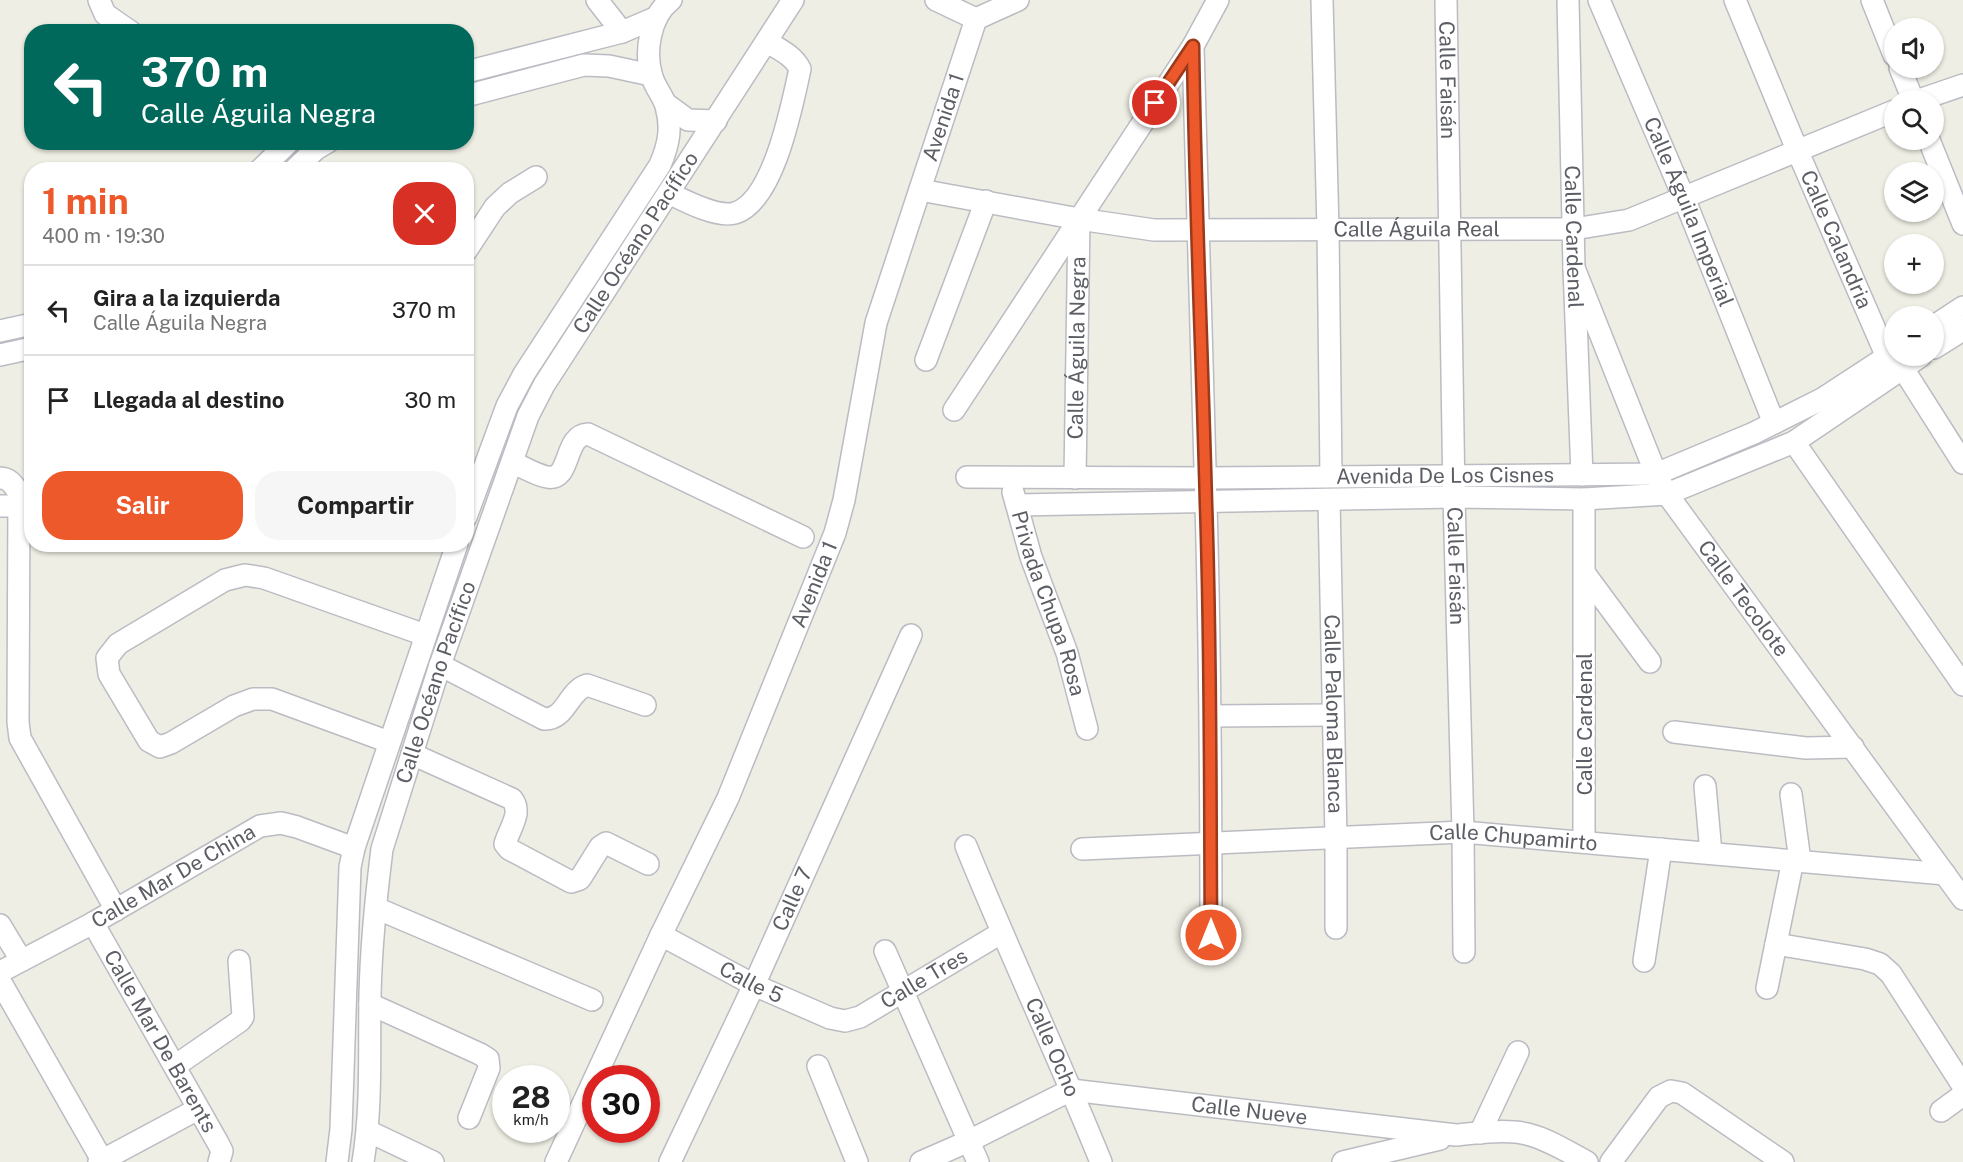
<!DOCTYPE html>
<html lang="es">
<head>
<meta charset="utf-8">
<style>
	:root { --surface:#fff; --page:#f6f6f6; --text:#222; --muted:#767676; --line:#e0e0e0; --accent:#ed592b }
	body { margin:0; font-family:"Public Sans",sans-serif; background:var(--page); color:var(--text); height:100vh; display:flex; flex-direction:column; font-size:22px; white-space:nowrap }
	* { box-sizing:border-box; margin:0 }
	p { font-size:20px; color:var(--muted) }
	.icon { flex:none; width:33px; height:33px; fill:none; stroke:currentColor; stroke-width:2; stroke-linecap:round; stroke-linejoin:round }
	.map { position:relative; flex:1; overflow:hidden }
	.panel { position:absolute; left:24px; top:162px; width:450px; height:390px; display:flex; flex-direction:column; background:var(--surface); border-radius:24px; box-shadow:0 2px 4px #0004 }
	.panel>* { flex:none }
	.banner { position:absolute; left:24px; top:24px; width:450px; height:126px; border-radius:24px; box-shadow:0 2px 4px #0004; background:#00695c; color:#fff; overflow:hidden }
	.tools { position:absolute; left:1884px; top:18px; display:grid; gap:12px }
	.tools a { display:grid; place-items:center; width:60px; height:60px; border-radius:50%; background:var(--surface); box-shadow:0 2px 4px #0004; font-size:30px }
	.speed { position:absolute; left:492px; top:1065px; display:flex; gap:12px; font-size:30px; font-weight:700; text-align:center }
	.speed>* { display:grid; place-content:center; width:78px; height:78px; border-radius:50%; background:var(--surface); box-shadow:0 2px 4px #0004; line-height:1 }
	.speed small { font-size:15px; font-weight:400 }
	.speed .limit { border:9px solid #d22; background:#fff; color:#111 }
	.pin { position:absolute; display:grid; place-items:center; width:51px; height:51px; color:#fff; margin:-26px; border:3px solid #fff; border-radius:50%; box-shadow:0 2px 6px #0007 }
	.me { position:absolute; width:66px; margin:-33px; rotate:0deg; stroke-linejoin:round; filter:drop-shadow(0 0 4px #0008) }
	.turn { display:flex; align-items:center; gap:21px; height:126px; padding:0 18px; font-size:27px }
	.turn .icon { width:78px; height:78px; stroke-width:2.5 }
	.turn b { display:block; font-size:42px; line-height:51px }
	.round { display:grid; place-items:center; flex:none; width:63px; height:63px; border-radius:24px; background:var(--page) }
	.overview { display:flex; align-items:center; justify-content:space-between; height:102px; padding:0 18px }
	h1 { font-size:36px; font-weight:700; line-height:45px; color:var(--accent) }
	.cta { display:flex; gap:12px; margin-top:auto; padding:12px 18px }
	.cta a { flex:1; height:69px; border-radius:24px; background:var(--accent); color:#fff; font-size:24px; font-weight:700; line-height:69px; text-align:center }
	.cta a+a { background:var(--page); color:var(--text) }
	ul { padding:0; list-style:none }
	li { display:flex; align-items:center; gap:18px; height:90px; padding:0 18px; border-top:2px solid var(--line) }
	li div { flex:1 }
	li b { display:block; font-size:22px }
	li em { font-style:normal }
	.map>svg:first-child { display:block }
	.lines { fill:none; stroke-linecap:round; stroke-linejoin:round }
	.minor-casing { stroke:#bbbcc3; stroke-width:24 }
	.minor { stroke:#fff; stroke-width:21 }
	.route-casing { stroke:#9a3a1c; stroke-width:15 }
	.route { stroke:#ed592b; stroke-width:10 }
	.labels { text-anchor:middle; stroke-width:6; stroke-linejoin:round; paint-order:stroke }
	.street-label { font-size:21px; fill:#5c5e65; stroke:#fff }
</style>
</head>
<body>
<div class="map">
<svg width="1963" height="1162" viewBox="0 0 1963 1162">
	<rect width="100%" height="100%" fill="#efeee4"/>
	<g class="lines">
		<defs>
			<g id="minor">
				<path d="M99,0l6,14 26,18"/>
				<path d="M597,0l25,32"/>
				<path d="M936,0l40,19"/>
				<path d="M1322,0l6,230 3,246"/>
				<path id="s1" d="M1446,0l8,497 9,335 1,120"/>
				<path id="s2" d="M1568,0l6,268 8,207"/>
				<path id="s3" d="M1599,0l85,198 90,225"/>
				<path id="s4" d="M1735,0l63,152 89,205 15,10 61,96"/>
				<path d="M1872,0l22,55"/>
				<path d="M976,19l42,-19"/>
				<path d="M1193,46c3,152 9,305 13,458 4,144 5,287 5,431"/>
				<path d="M1900,68l13,32"/>
				<path d="M466,72l156,-40 33,-14"/>
				<path d="M466,96l118,-31 25,1 42,9"/>
				<path d="M1919,100l44,-15"/>
				<path d="M666,104l22,16 28,1"/>
				<path d="M1929,140l34,84"/>
				<path d="M260,170l29,-28"/>
				<path d="M294,170l22,-21 12,-7"/>
				<path id="s5" d="M920,190l159,29 75,11 420,-1 55,-9 265,-109"/>
				<path d="M669,193c16,8 48,25 66,20 39,-12 57,-108 65,-144 -6,-13 -21,-20 -33,-27"/>
				<path d="M466,251l29,-44 15,-14 26,-16"/>
				<path id="s6" d="M1574,268l82,206 11,20 296,405"/>
				<path d="M1934,326l29,-19"/>
				<path d="M0,331l32,-7"/>
				<path d="M1934,348l29,-18"/>
				<path d="M0,355l32,-7"/>
				<path d="M926,360l60,-159"/>
				<path d="M954,410l239,-364 25,-46"/>
				<path d="M1794,442l169,243"/>
				<path d="M512,462c11,5 24,13 35,15 25,5 16,-42 41,-43l215,103"/>
				<path id="s7" d="M967,477l238,1 451,-4 98,-41 68,-34 72,-47"/>
				<path d="M0,478c10,0 14,8 19,15l-1,229 2,16 96,172"/>
				<path id="s8" d="M1075,478l4,-259"/>
				<path id="s9" d="M1013,492l18,65 36,96 20,76"/>
				<path id="s10" d="M1329,500l7,338v90"/>
				<path d="M1017,505l437,-8 130,2 83,-5 127,-52 127,-86"/>
				<path d="M0,506h19"/>
				<path d="M466,517l41,-111 17,-32 136,-209c9,-21 12,-37 6,-59 -3,-10 -11,-19 -14,-29 -8,-25 -2,-61 19,-77"/>
				<path d="M1585,574l65,88"/>
				<path d="M440,665l104,54c22,1 24,-28 43,-34l58,20"/>
				<path d="M1211,716l122,-1"/>
				<path d="M1674,732l132,16 47,-1"/>
				<path d="M389,742l-117,-43h-19l-19,7 -63,37 -11,4 -11,-6 -40,-67 -2,-16 11,-14 107,-64 20,-5 19,3 161,57"/>
				<path d="M412,754l100,45c11,14 -3,30 -7,45l4,5 62,33 9,-3 20,-32 6,-4 42,21"/>
				<path d="M1705,786l6,67"/>
				<path d="M1791,794l9,67"/>
				<path d="M1584,842v-343"/>
				<path id="s11" d="M966,846c43,106 92,210 135,316"/>
				<path id="s12" d="M1082,849l381,-17 482,42"/>
				<path d="M376,908l216,92"/>
				<path id="s13" d="M93,923l125,220 4,8 -3,11"/>
				<path d="M0,925l21,35"/>
				<path id="s14" d="M661,935l93,50 76,33 15,3 15,-4 141,-84"/>
				<path d="M1776,944l89,15 15,5 11,10 72,112"/>
				<path d="M885,951l93,211"/>
				<path d="M1644,961l17,-112"/>
				<path id="s15" d="M0,972l93,-49 167,-97 21,-3 16,4 57,21"/>
				<path d="M0,981l102,179"/>
				<path d="M1767,988l26,-128"/>
				<path d="M370,1004l110,50 8,5 1,9 -20,50"/>
				<path d="M175,1066l65,-45 3,-4 -4,-56"/>
				<path d="M818,1066l39,96"/>
				<path d="M1941,1111l22,-16"/>
				<path d="M368,1131l65,31"/>
				<path d="M1480,1133l38,-81"/>
				<path d="M99,1162l99,-53"/>
				<path d="M337,1162l4,-33 9,-262 4,-19 103,-304"/>
				<path id="s16" d="M363,1162c9,-55 6,-110 7,-166 1,-48 6,-99 12,-147l58,-184 88,-249 16,-31 249,-385"/>
				<path id="s17" d="M556,1162l105,-227 67,-137 107,-265 9,-33 32,-177 100,-304"/>
				<path id="s18" d="M670,1162l84,-177 157,-350"/>
				<path id="s19" d="M921,1162l48,-21 102,-51 385,45c20,-2 51,-6 71,-1 21,5 41,18 60,28"/>
				<path d="M1343,1162l97,-23"/>
				<path d="M1611,1162l48,-65 12,-6 11,2 101,69"/>
			</g>
		</defs>
		<use href="#minor" class="minor-casing"/>
		<use href="#minor" class="minor"/>
	</g>
	<g class="lines">
		<defs>
			<path id="route" d="M1155,103l38,-57c2,152 9,305 13,458 5,144 4,287 5,431"/>
		</defs>
		<use href="#route" class="route-casing"/>
		<use href="#route" class="route"/>
	</g>
	<g class="labels">
		<g class="street-label">
			<text dy="7" stroke="none"><textPath href="#s1" startOffset="80">Calle Faisán</textPath></text>
			<text dy="7" stroke="none"><textPath href="#s17" startOffset="1119">Avenida 1</textPath></text>
			<text dy="7" stroke="none"><textPath href="#s3" startOffset="230">Calle Águila Imperial</textPath></text>
			<text dy="7" stroke="none"><textPath href="#s5" startOffset="500">Calle Águila Real</textPath></text>
			<text dy="7" stroke="none"><textPath href="#s2" startOffset="237">Calle Cardenal</textPath></text>
			<text dy="7" stroke="none"><textPath href="#s4" startOffset="260">Calle Calandria</textPath></text>
			<text dy="7" stroke="none"><textPath href="#s16" startOffset="975">Calle Océano Pacífico</textPath></text>
			<text dy="7" stroke="none"><textPath href="#s8" startOffset="130">Calle Águila Negra</textPath></text>
			<text dy="7" stroke="none"><textPath href="#s7" startOffset="478">Avenida De Los Cisnes</textPath></text>
			<text dy="7" stroke="none"><textPath href="#s1" startOffset="566">Calle Faisán</textPath></text>
			<text dy="7" stroke="none"><textPath href="#s17" startOffset="633">Avenida 1</textPath></text>
			<text dy="7" stroke="none"><textPath href="#s6" startOffset="374">Calle Tecolote</textPath></text>
			<text dy="7" stroke="none"><textPath href="#s9" startOffset="117">Privada Chupa Rosa</textPath></text>
			<text dy="7" stroke="none"><textPath href="#s16" startOffset="489">Calle Océano Pacífico</textPath></text>
			<text dy="7" stroke="none"><textPath href="#s10" startOffset="214">Calle Paloma Blanca</textPath></text>
			<text transform="translate(1585 724) rotate(-90)" y="7">Calle Cardenal</text>
			<text dy="7" stroke="none"><textPath href="#s12" startOffset="432">Calle Chupamirto</textPath></text>
			<text dy="7" stroke="none"><textPath href="#s15" startOffset="198">Calle Mar De China</textPath></text>
			<text dy="7" stroke="none"><textPath href="#s18" startOffset="290">Calle 7</textPath></text>
			<text dy="7" stroke="none"><textPath href="#s14" startOffset="294">Calle Tres</textPath></text>
			<text dy="7" stroke="none"><textPath href="#s14" startOffset="102">Calle 5</textPath></text>
			<text dy="7" stroke="none"><textPath href="#s13" startOffset="136">Calle Mar De Barents</textPath></text>
			<text dy="7" stroke="none"><textPath href="#s11" startOffset="219">Calle Ocho</textPath></text>
			<text dy="7" stroke="none"><textPath href="#s19" startOffset="346">Calle Nueve</textPath></text>
		</g>
	</g>
</svg>
<div class="tools">
<a><svg class="icon" aria-label="sound" viewBox="0 0 24 24"><path d="M4 9h4l5-4v14l-5-4H4zM17 9q2 3 0 6"/></svg></a>
<a><svg class="icon" aria-label="search" viewBox="0 0 24 24"><circle cx="10" cy="10" r="6"/><path d="M15 15l6 6"/></svg></a>
<a><svg class="icon" aria-label="layers" viewBox="0 0 24 24"><path d="M12 4l9 5-9 5-9-5zM3 14l9 5 9-5"/></svg></a>
<a>+</a>
<a>−</a>
</div>
<div class="speed"><div>28<small>km/h</small></div><div class="limit">30</div></div>
<div class="pin" style="left:1155px;top:103px;background:#d93025"><svg class="icon" aria-label="arrive" viewBox="0 0 24 24"><path d="M6 21V4h12l-3 4 3 4H6"/></svg></div>
<svg class="me" style="left:1211px;top:935px" viewBox="-20 -20 40 40"><circle r="17" fill="#ed592b" stroke="#fff" stroke-width="3"/><path d="M0-11L8 9 0 5-8 9z" fill="#fff"/></svg>
<div class="banner">
<div class="turn"><svg class="icon" aria-label="left" viewBox="0 0 24 24"><path d="M17 20v-9H6M10 6l-5 5 5 5"/></svg><div><b>370 m</b>Calle Águila Negra</div></div>
</div>
<section class="panel">
<div class="overview"><div><h1>1 min</h1><p>400 m · 19:30</p></div><a class="round" style="background:#d93025;color:#fff"><svg class="icon" aria-label="close" viewBox="0 0 24 24"><path d="M6 6l12 12M18 6L6 18"/></svg></a></div>
<ul>
<li><svg class="icon" aria-label="left" viewBox="0 0 24 24"><path d="M17 20v-9H6M10 6l-5 5 5 5"/></svg><div><b>Gira a la izquierda</b><p>Calle Águila Negra</p></div><em>370 m</em></li>
<li><svg class="icon" aria-label="arrive" viewBox="0 0 24 24"><path d="M6 21V4h12l-3 4 3 4H6"/></svg><div><b>Llegada al destino</b></div><em>30 m</em></li>
</ul>
<div class="cta"><a>Salir</a><a>Compartir</a></div>
</section>
</div>
</body>
</html>
